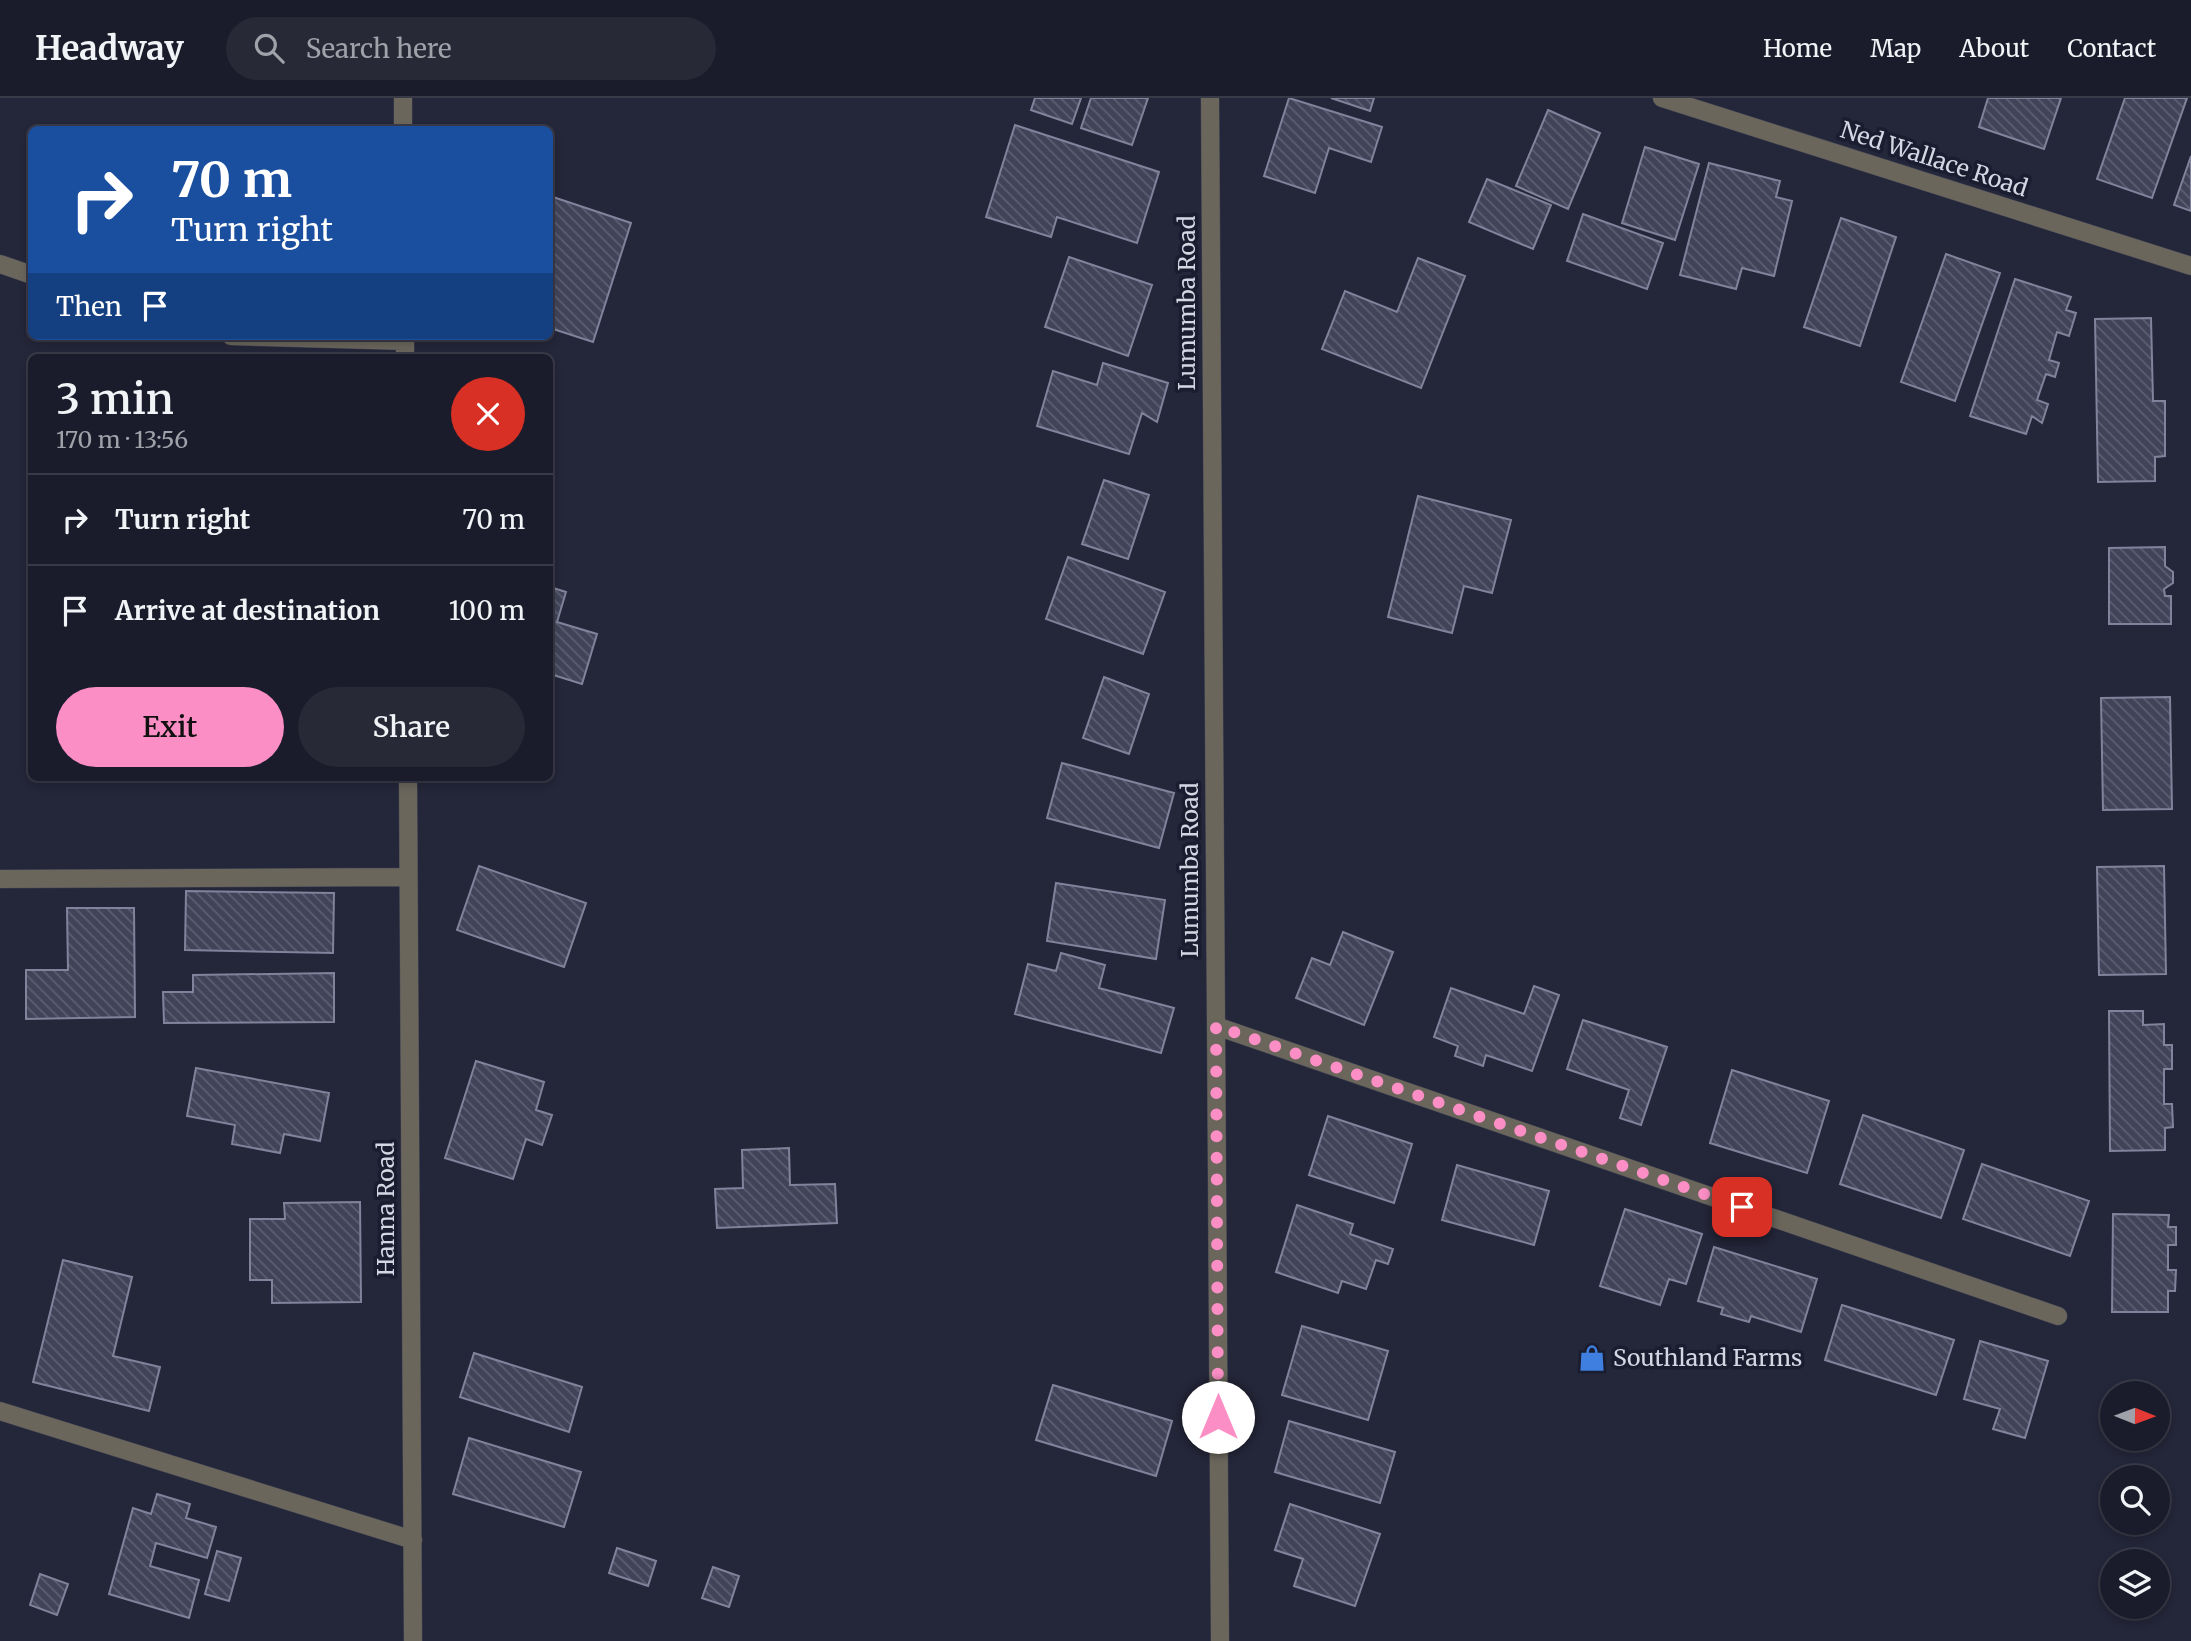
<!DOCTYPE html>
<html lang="en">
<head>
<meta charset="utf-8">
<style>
	:root { --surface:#1b1c2b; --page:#282937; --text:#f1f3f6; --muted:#a0a1a9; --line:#393a47; --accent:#fb8fc5 }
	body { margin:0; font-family:Merriweather,serif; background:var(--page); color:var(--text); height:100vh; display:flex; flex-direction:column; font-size:26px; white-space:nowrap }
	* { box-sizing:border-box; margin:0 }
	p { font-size:23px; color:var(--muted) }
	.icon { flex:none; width:38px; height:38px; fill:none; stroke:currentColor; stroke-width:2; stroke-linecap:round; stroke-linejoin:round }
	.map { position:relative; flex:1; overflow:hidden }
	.panel { position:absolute; left:28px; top:256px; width:525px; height:427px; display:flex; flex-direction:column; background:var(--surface); border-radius:10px; box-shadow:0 4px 10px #0003,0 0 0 2px var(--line) }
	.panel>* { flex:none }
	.guide { position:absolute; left:28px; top:28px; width:525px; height:214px; border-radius:10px; box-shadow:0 4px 10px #0003,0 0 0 2px var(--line); background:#1a4fa0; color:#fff; overflow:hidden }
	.needle { width:46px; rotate:91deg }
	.controls { position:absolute; left:2100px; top:1283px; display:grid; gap:14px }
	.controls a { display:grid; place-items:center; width:70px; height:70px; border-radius:50%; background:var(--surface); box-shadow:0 4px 10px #0003,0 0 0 2px var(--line); font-size:35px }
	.pin { position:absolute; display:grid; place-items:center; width:60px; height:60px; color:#fff; margin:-30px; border-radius:14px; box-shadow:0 4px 10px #0006 }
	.me { position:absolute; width:77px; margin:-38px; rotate:0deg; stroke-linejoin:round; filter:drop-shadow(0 0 5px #0008) }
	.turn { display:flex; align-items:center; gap:24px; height:147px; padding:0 28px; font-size:32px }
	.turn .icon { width:91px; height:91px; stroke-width:2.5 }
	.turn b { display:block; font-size:49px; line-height:60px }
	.then { display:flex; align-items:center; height:66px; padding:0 28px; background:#0003; gap:14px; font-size:26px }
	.round { display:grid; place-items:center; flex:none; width:74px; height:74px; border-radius:37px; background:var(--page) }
	.summary { display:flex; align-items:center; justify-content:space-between; height:119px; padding:0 28px }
	h1 { font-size:42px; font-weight:600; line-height:52px }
	.primary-button { display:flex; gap:14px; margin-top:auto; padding:14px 28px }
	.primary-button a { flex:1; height:80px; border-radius:42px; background:var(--accent); color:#111; font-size:28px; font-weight:600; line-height:80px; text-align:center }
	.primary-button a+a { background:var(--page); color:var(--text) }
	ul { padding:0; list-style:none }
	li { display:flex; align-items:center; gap:21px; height:91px; padding:0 28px; border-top:2px solid var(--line) }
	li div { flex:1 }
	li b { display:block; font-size:26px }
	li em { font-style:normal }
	header { display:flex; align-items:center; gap:42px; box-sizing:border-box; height:98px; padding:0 35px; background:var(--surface); border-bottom:2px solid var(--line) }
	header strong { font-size:33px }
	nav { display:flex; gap:38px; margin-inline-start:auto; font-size:24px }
	.search { width:490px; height:63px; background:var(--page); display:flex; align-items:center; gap:18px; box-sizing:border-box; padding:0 24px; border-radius:38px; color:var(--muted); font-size:26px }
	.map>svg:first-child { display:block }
	.building { fill:url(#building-back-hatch); stroke:#80839b; stroke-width:2 }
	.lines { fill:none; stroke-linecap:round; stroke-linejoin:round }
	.minor-casing { stroke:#404254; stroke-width:19 }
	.minor { stroke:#6a665c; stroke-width:18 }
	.route { stroke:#fb8fc5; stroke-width:12; stroke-dasharray:0 21.6 }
	.labels { text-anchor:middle; stroke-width:7; stroke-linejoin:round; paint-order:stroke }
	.street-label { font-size:23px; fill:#d4d6e3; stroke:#1a1c2f }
	.poi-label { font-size:23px; fill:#d4d6e3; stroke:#1a1c2f; text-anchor:start }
</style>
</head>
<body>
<header>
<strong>Headway</strong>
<div class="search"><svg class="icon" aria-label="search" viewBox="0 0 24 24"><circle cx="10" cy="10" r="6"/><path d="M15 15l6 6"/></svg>Search here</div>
<nav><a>Home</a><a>Map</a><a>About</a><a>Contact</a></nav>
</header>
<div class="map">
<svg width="2191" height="1543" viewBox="0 0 2191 1543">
	<defs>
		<pattern id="building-back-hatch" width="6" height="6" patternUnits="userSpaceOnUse" patternTransform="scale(1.75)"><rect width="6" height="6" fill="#414459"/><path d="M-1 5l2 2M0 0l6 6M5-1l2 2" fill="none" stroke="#5c5e71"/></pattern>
	</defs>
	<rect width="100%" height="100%" fill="#242639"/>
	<path class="building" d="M1035,0h46l-9,26 -41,-14z
		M1091,0h57l-16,47 -51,-17z
		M1289,0l93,29 -11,35 -42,-14 -14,45 -51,-17z
		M1331,0h43l-4,13z
		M1988,0h73l-17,51 -65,-22z
		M2125,0h62l-35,100 -55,-19z
		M1548,12l52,23 -32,76 -52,-23z
		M1015,27l144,47 -22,71 -80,-26 -6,20 -65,-20z
		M1645,49l54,17 -24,76 -53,-17z
		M2191,58v55l-17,-6z
		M1709,65l71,18 -4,16 16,4 -18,75 -32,-8 -6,21 -56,-14z
		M1487,81l64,26 -18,44 -64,-27z
		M550,98l81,27 -38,119 -43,-14z
		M1583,116l80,29 -16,46 -80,-28z
		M1841,120l55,19 -36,109 -56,-19z
		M1946,156l54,19 -45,128 -54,-19z
		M1069,159l83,28 -24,71 -83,-29z
		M1418,160l47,18 -44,112 -99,-39 23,-58 52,21z
		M2015,181l56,18 -5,13 10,3 -7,23 -12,-4 -8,28 10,3 -4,14 -9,-3 -9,26 11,4 -6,19 -10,-7 -6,18 -56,-18z
		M2151,220l2,83h12v55l-10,1v24l-57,1 -3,-163z
		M1103,265l65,20 -11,39 -15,-9 -13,41 -92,-28 16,-55 44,14z
		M1104,382l45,15 -21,64 -46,-15z
		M1418,398l93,24 -19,73 -28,-7 -12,47 -64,-16z
		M2165,449v19l8,6v11l-9,6 1,7h6v28h-62v-76z
		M1068,459l97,35 -22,62 -97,-35z
		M550,489l16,5 -9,30 40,12 -15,50 -32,-10z
		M1104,579l45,17 -20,60 -46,-16z
		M2170,599l2,112 -69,1 -2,-112z
		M1062,665l112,30 -15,55 -112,-30z
		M479,768l107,37 -22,64 -107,-37z
		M2164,768l2,108 -67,1 -2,-108z
		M1056,785l109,17 -9,59 -109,-18z
		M186,793l148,2 -1,60 -148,-3z
		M67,810h67l1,109 -109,2v-49h42z
		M1343,834l50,20 -29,73 -68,-27 16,-40 18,7z
		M1061,855l44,12 -6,23 75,20 -13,45 -146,-39 13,-50 28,7z
		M334,875v49l-170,1 -1,-31h30v-17z
		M1534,888l25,9 -27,76 -46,-16 -3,11 -28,-10 3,-10 -24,-9 17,-49 73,26z
		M2109,913h34v14l21,-1v21h8v24h-8v35h8l1,23 -8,1v22l-55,1z
		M1583,922l84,27 -26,78 -21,-7 9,-28 -62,-21z
		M476,963l68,21 -8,28 16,5 -10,30 -16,-6 -13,40 -68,-21z
		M196,970l133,25 -9,48 -36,-7 -4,19 -48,-9 3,-19 -48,-9z
		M1732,972l97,31 -22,72 -97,-30z
		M1863,1017l101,35 -23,68 -101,-34z
		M1328,1018l84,28 -18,59 -85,-28z
		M789,1050l1,37 45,-1 2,39 -120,5 -2,-39 28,-1 -1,-38z
		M1982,1066l107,37 -19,55 -107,-37z
		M1457,1067l92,26 -15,54 -92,-25z
		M360,1104l1,100 -89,1v-23h-22v-61h35l-1,-16z
		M1297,1107l56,19 -3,10 43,15 -5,15 -12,-4 -10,29 -24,-8 -4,12 -62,-21z
		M1625,1111l77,25 -16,50 -17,-5 -9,26 -60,-19z
		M2113,1116l56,1 -1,12h8v18h-8v25h8l-1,21h-7v21h-56z
		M1714,1149l103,32 -16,53 -50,-16 -2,6 -28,-8 2,-6 -25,-7z
		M63,1162l69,17 -19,79 47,11 -11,44 -116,-29z
		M1842,1207l112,35 -18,55 -111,-35z
		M1302,1228l86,25 -20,69 -86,-25z
		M1980,1243l68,20 -23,77 -32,-9 7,-20 -36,-10z
		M474,1255l108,34 -13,45 -109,-35z
		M1053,1287l119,36 -16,55 -120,-36z
		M1289,1323l106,31 -15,51 -105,-31z
		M469,1340l112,34 -17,55 -111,-33z
		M157,1396l33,10 -4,14 30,9 -9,31 -51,-15 -6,23 49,14 -10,38 -80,-24 24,-86 18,6z
		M1290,1406l90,30 -25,72 -61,-20 9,-27 -28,-9z
		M617,1450l39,13 -8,25 -39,-13z
		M217,1453l24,7 -12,43 -24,-7z
		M713,1469l26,9 -10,31 -27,-9z
		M40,1476l28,10 -11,31 -27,-10z"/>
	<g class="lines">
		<defs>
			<path id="minor" d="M403,0v32
				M1210,0l10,1543
				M1662,0l529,168
				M0,166l32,11
				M231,238l174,5
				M405,238v21
				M408,679l5,864
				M0,781l408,-2
				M1216,928l842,290
				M0,1313l413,129"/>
		</defs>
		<use href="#minor" class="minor-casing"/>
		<use href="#minor" class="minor"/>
	</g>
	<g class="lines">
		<path class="route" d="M1218,1319l-2,-391 526,181"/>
	</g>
	<defs>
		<symbol id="shop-bare" viewBox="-9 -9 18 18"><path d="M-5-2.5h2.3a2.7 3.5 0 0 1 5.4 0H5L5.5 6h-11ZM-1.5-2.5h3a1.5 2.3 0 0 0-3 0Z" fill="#3f7fe0" stroke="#1a1c2f" stroke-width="2.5" paint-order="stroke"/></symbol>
	</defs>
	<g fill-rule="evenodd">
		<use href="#shop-bare" x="1573" y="1241" width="38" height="38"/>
	</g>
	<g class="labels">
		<g class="street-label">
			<text transform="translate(1934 61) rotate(18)" y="8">Ned Wallace Road</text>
			<text transform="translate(1187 205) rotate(-90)" y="8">Lumumba Road</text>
			<text transform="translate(1190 772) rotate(-90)" y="8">Lumumba Road</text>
			<text transform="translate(386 1111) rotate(-90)" y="8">Hanna Road</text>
		</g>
		<g class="poi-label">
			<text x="1613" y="1268">Southland Farms</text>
		</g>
	</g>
</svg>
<div class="controls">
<a><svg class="needle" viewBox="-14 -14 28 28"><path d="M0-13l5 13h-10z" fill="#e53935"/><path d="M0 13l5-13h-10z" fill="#a0a1a9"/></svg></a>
<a><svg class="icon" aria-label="search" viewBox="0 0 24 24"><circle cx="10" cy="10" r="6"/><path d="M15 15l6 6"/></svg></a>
<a><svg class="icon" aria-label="layers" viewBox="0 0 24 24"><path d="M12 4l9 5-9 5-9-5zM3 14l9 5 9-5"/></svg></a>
</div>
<div class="pin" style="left:1742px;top:1109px;background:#d93025"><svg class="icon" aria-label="arrive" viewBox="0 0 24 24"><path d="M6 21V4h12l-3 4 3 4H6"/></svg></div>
<svg class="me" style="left:1218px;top:1319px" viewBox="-20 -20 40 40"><circle r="19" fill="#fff"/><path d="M0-13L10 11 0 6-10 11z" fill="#fb8fc5"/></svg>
<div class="guide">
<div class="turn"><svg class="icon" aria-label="right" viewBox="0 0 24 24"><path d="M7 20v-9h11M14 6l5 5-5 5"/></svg><div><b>70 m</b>Turn right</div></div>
<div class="then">Then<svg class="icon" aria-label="arrive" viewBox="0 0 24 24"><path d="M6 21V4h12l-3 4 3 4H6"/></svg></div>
</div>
<section class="panel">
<div class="summary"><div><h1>3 min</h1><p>170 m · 13:56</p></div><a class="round" style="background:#d93025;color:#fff"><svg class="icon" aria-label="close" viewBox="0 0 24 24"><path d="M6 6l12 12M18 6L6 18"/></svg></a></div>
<ul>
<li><svg class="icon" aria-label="right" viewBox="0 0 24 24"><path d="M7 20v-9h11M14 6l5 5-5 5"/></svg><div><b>Turn right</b></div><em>70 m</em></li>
<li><svg class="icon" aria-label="arrive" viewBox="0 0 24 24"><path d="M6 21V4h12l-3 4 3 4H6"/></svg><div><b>Arrive at destination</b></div><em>100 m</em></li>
</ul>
<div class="primary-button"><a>Exit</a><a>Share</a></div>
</section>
</div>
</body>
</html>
